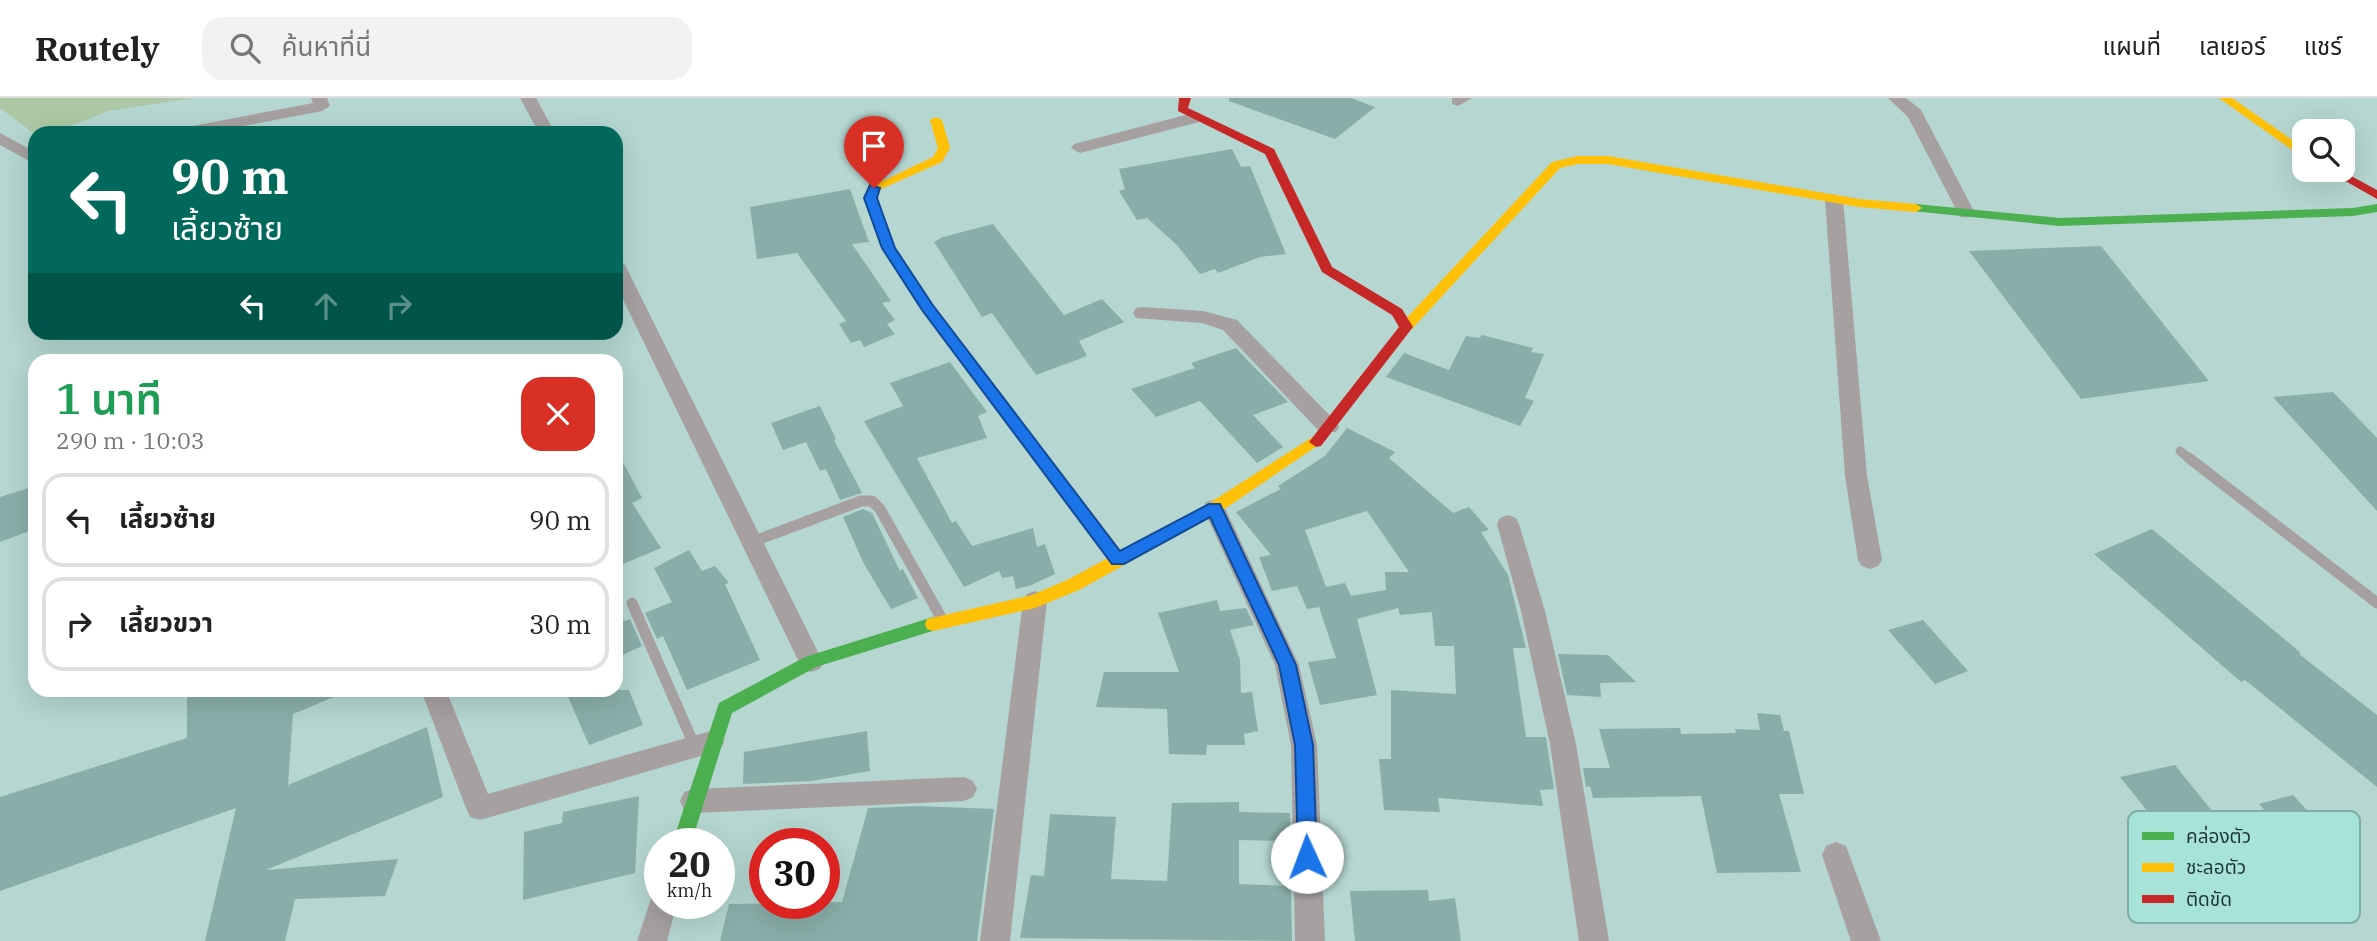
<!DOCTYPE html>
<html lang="th">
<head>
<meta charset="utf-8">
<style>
	:root { --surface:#fff; --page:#f2f2f2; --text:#222; --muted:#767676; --line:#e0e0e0 }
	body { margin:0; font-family:"IBM Plex Serif","Noto Sans Thai",serif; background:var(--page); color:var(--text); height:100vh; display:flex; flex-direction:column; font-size:26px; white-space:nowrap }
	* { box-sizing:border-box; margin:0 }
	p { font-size:23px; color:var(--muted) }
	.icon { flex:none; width:38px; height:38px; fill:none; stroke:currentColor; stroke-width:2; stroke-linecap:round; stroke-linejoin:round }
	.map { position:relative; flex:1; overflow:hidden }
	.panel { position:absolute; left:28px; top:256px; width:595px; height:343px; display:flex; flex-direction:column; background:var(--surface); border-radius:21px; box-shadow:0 7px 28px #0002 }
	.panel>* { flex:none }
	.guide { position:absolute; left:28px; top:28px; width:595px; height:214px; border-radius:21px; box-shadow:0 7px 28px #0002; background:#00695c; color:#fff; overflow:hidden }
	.tools { position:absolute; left:2292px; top:21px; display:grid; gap:14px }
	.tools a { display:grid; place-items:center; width:63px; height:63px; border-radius:14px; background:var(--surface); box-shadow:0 7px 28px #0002; font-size:35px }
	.speed { position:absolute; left:644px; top:730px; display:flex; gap:14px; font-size:35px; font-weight:700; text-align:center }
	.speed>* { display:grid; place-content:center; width:91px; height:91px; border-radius:50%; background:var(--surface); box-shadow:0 7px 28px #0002; line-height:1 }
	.speed small { font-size:18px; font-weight:400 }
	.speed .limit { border:10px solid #d22; background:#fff; color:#111 }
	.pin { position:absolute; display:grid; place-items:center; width:60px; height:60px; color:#fff; margin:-72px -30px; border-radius:50% 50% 50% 0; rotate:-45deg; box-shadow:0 0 7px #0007 }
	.pin .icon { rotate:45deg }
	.me { position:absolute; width:77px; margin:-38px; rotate:358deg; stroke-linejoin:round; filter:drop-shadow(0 0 5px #0008) }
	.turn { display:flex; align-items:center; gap:24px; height:147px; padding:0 28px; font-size:32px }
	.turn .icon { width:91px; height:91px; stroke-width:2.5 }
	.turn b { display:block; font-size:49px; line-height:60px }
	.lanes { display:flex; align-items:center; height:66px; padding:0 28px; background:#0003; justify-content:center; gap:35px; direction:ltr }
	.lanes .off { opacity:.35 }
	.round { display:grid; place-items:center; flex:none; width:74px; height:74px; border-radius:21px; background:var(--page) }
	.headline { display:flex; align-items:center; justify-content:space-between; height:119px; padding:0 28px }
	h1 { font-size:42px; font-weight:600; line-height:52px; color:#1e9e55 }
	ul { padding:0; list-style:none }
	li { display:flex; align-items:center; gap:21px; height:94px; margin:0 14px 10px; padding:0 14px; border:4px solid var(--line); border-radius:21px }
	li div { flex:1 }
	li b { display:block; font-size:26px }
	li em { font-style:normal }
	header { display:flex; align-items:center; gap:42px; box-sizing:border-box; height:98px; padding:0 35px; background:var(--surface); border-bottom:2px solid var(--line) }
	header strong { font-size:33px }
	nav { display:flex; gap:38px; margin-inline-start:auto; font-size:24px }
	.search { width:490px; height:63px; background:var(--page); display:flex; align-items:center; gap:18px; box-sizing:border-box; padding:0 24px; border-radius:21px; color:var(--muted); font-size:26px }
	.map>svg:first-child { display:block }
	.green { fill:#adc8a5 }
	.building { fill:#89aea9; fill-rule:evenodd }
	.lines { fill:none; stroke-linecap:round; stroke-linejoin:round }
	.lane-far1 { stroke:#a6a0a1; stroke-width:9 }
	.lane { stroke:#a6a0a1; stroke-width:11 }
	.street { fill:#a6a0a1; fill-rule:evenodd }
	.fast { fill:#4caf50; fill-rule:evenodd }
	.slow { fill:#ffc107; fill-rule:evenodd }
	.jam { fill:#c62828; fill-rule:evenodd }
	.route { fill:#1a73e8; stroke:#114b97; stroke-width:2 }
	.key { fill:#a8e3da; stroke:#7fafa8; stroke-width:2 }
	.key-label { font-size:19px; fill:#1f3733 }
</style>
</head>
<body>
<header>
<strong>Routely</strong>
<div class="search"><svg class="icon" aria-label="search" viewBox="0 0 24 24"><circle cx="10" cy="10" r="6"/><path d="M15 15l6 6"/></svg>ค้นหาที่นี่</div>
<nav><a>แผนที่</a><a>เลเยอร์</a><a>แชร์</a></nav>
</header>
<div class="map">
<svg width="2377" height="843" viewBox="0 0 2377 843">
	<rect width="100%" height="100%" fill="#b5d6d1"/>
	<path class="green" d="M0,0h192l-83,13 -57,22 -17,1 -35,-26z"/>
	<path class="building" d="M1229,0h122l24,9 -40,32 -106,-38z
		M1232,51l9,18 9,-1 36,88 -26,3 -42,16 -3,-4 -15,5 -23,-29 -30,-27 -10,2 -18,-29 6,-2 -6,-20z
		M850,91l19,53 -17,2 39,57 -9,2 13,17 -8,4 8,10 -31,13 -4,-7 -9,3 -12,-19 7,-3 -49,-68 -40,6 -7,-52z
		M993,126l71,91 38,-16 22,23 -45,19 8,15 -51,19 -44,-62 -10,4 -48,-75 9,-5z
		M2101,148l108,135 -128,18 -112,-148z
		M1482,237l51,13 -2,4 13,2 -19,44 9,3 -14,25 -134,-49 18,-24 45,17 17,-34 13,2z
		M1236,250l52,54 -35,13 30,32 -26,16 -57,-62 -44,16 -25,-28 64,-21 -4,-5z
		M950,264l37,50 -9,4 9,22 -70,20 35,65 4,-2 16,25 61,-18 4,19 8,-3 10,30 -26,12 -13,3 -3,-13 -11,2 -3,-7 -35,16 -100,-166 39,-15 -13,-23z
		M2333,294l44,46v73l-104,-114z
		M820,308l16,33 -2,1 28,53 -22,7 -14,-31 -6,2 -14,-29 -23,8 -12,-27z
		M1347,330l48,24 -6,6 64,55 16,-6 20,23 -8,2 27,43 18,73h-13l13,89h20l1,7 7,45 -14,1 3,16 -105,-8 2,14 -56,-2 -5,-51h12v-69l65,4 -2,-48h-19l-3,-34 -32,3 -2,-7 -41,11 20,76 -57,10 -12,-43 28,-4 -17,-51 -12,2 -10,-23 -25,5 -13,-34 12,-2 -35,-43 45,-23 -3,-3 47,-30zM1367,413l42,61h-24l1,18 -35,6 -6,-13 -19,4 -21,-57z
		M616,351l26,49 -10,5 29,45 -45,19z
		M35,388v43l-35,13v-45z
		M863,411l9,4 28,58 3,-2 15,29 -27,11 -27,-45 -21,-47z
		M2152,431l149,124 -2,1 78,61v72l-132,-107 -4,2 -147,-128z
		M689,452l13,21 13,-5 14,17 -4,1 35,76 -73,30 -24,-54 -6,3 -12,-26 27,-11 -18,-34z
		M1217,502l3,11 26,-3 8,17 -24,5 10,30 1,33 11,-1 6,39 -14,3 1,11h-38l-1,10 -37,-1 -2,-45 -71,-2 8,-35h75l-21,-59z
		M630,521l12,27 -26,12v-34z
		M1923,522l45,51 -33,13 -47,-54z
		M1558,556l50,1 28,27 -36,1 1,14 -34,-2z
		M187,592h164l-58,24 -5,71 139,-58 16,70 -177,73 132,-11 -13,37 -90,3 -10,42h-80l31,-133 -236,83v-94l187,-59z
		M565,592h64l14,35 -54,20z
		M1757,615l23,2 4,16h5l15,63h-25l22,78 -84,1 -16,-77 -108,2 -3,-12 -4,1 -3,-19h27l-11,-39 81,-1 1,6 55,-1 -1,-4 25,1z
		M867,633l3,40 -58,10 -69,3 1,-32z
		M2175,667l20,25 21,26 -55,12 -41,-51z
		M2293,697l55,60 -35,10 -54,-61z
		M639,698l-4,77 -112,27 1,-68 38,-9 1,-11z
		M1239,704v10l51,1v28l-51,-1v44l52,2 1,55 -272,-3 11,-63 13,1 6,-62 66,3 -5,62 56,2 5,-78z
		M917,708l77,3 -17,132h-257l9,-37 113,-2 26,-94z
		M1428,792l1,11 26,-3 6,43h-106l-5,-50z"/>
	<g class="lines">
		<path class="lane-far1" d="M2180,353l11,9"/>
		<path class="lane" d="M2189,360l188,145
			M752,444l109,-41h11l8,8 62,110
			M632,505l63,144"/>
		<path class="street" d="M311,0h16l3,8 -8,5 -114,22h-34l8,-5 131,-25z
			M520,0h16l19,35h-16z
			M1452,0h20l-14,8 -6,-2z
			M1888,0h18l15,12 54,103 -3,4h-12l-52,-100z
			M1197,14l8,5 -2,4 -123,32 -9,-5 3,-4z
			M0,35l35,19v12l-35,-19z
			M1834,96l9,5 24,277 15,84 -4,6 -8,3 -8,-3 -4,-6 -13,-84 -20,-277z
			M616,161l9,6 198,397 -3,7 -9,3 -9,-3 -3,-7 -183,-377z
			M1143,209l60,4 34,9 99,102 3,5 -3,5h-16l-97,-102 -21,-7 -66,-5 -3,-5 3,-5z
			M1214,402l8,2 3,6 74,157 18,80 8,196h-30l-4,-196 -16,-80 -72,-157 3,-6z
			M1508,417l8,3 3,6 26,87 31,133 33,197h-30l-29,-197 -29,-133 -24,-87 3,-6z
			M1035,493l8,3 4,7 -37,340h-30l43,-340 4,-7z
			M421,592h25l42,104 223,-63 9,3 4,8 -4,8 -9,3 -231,67 -10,-3 -4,-9z
			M964,679l9,4 4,8 -4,8 -9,4 -270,12 -10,-3 -4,-9 4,-9 10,-3z
			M1836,744l10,4 35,95h-30l-29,-86 4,-9z
			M660,793v12h17l-10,38h-30l16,-48z"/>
		<path class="fast" d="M1916,106l144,14 293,-10 24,-4v8l-24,4 -293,10 -148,-15 -2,-3z
			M933,519l6,2 2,5 -2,5 -123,38 -84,46 -41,131h-19l47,-141 86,-46z"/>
		<path class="slow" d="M2219,0h13l73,51v10z
			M936,19l6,3 8,28 -8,14 -63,28 -3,8 19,50 37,56 189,247 87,-47 103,-66 5,-1 7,5 -103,70 -141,78 -44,18 -102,23 -6,-2 -2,-5 2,-5 105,-24 35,-15 41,-22 -186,-248 -39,-62 -19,-50 4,-10 65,-31 5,-9 -8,-28z
			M1578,58h30l251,43 57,5 6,4 -6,4 -57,-5 -251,-43h-30l-18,4 -149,162h-10l-2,-3 2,-3 151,-162z"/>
		<path class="jam" d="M1179,0h12l-3,10 86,41 58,118 70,42 11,18 -92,119 -5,1 -7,-5 90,-115 -7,-12 -70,-43 -57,-118 -87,-43z
			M2326,72h14l37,20v9z"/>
	</g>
	<path class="route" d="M870,87l10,3 -3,10 18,50 37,56 188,247 89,-47h11l76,161 17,80 4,112 -3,7 -7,2 -6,-2 -3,-7 -3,-112 -16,-80 -69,-148 -86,47h-12l-190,-254 -40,-62 -18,-50z"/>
	<rect x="2128" y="713" width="232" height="112" rx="10" class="key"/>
	<rect x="2142" y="734" width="32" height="8" fill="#4caf50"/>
	<rect x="2142" y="765" width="32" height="9" fill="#ffc107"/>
	<rect x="2142" y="797" width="32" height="8" fill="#c62828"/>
	<g class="key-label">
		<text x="2186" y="745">คล่องตัว</text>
		<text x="2186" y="776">ชะลอตัว</text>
		<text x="2186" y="808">ติดขัด</text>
	</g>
</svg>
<div class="tools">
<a><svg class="icon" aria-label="search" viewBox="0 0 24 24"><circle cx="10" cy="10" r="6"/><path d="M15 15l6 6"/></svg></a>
</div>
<div class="speed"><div>20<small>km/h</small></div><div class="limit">30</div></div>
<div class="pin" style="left:874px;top:90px;background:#d93025"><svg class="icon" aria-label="arrive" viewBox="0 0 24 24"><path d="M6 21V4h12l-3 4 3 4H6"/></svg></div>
<svg class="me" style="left:1307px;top:759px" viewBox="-20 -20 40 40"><circle r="19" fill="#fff"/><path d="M0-13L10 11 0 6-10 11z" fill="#1a73e8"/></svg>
<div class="guide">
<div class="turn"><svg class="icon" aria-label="left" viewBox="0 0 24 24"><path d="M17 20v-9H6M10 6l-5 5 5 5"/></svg><div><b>90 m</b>เลี้ยวซ้าย</div></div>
<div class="lanes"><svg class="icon" aria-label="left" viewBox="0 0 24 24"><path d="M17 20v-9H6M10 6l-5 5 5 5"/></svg><svg class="icon off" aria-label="ahead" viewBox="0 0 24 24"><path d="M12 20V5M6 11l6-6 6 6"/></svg><svg class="icon off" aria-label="right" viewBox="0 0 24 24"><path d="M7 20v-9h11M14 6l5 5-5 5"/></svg></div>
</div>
<section class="panel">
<div class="headline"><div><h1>1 นาที</h1><p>290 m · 10:03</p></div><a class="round" style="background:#d93025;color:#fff"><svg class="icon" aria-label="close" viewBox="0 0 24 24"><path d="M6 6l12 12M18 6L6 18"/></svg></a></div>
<ul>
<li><svg class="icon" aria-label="left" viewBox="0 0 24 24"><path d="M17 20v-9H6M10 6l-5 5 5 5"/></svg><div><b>เลี้ยวซ้าย</b></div><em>90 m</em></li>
<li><svg class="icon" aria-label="right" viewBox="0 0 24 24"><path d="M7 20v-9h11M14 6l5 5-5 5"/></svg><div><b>เลี้ยวขวา</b></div><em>30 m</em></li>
</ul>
</section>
</div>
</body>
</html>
